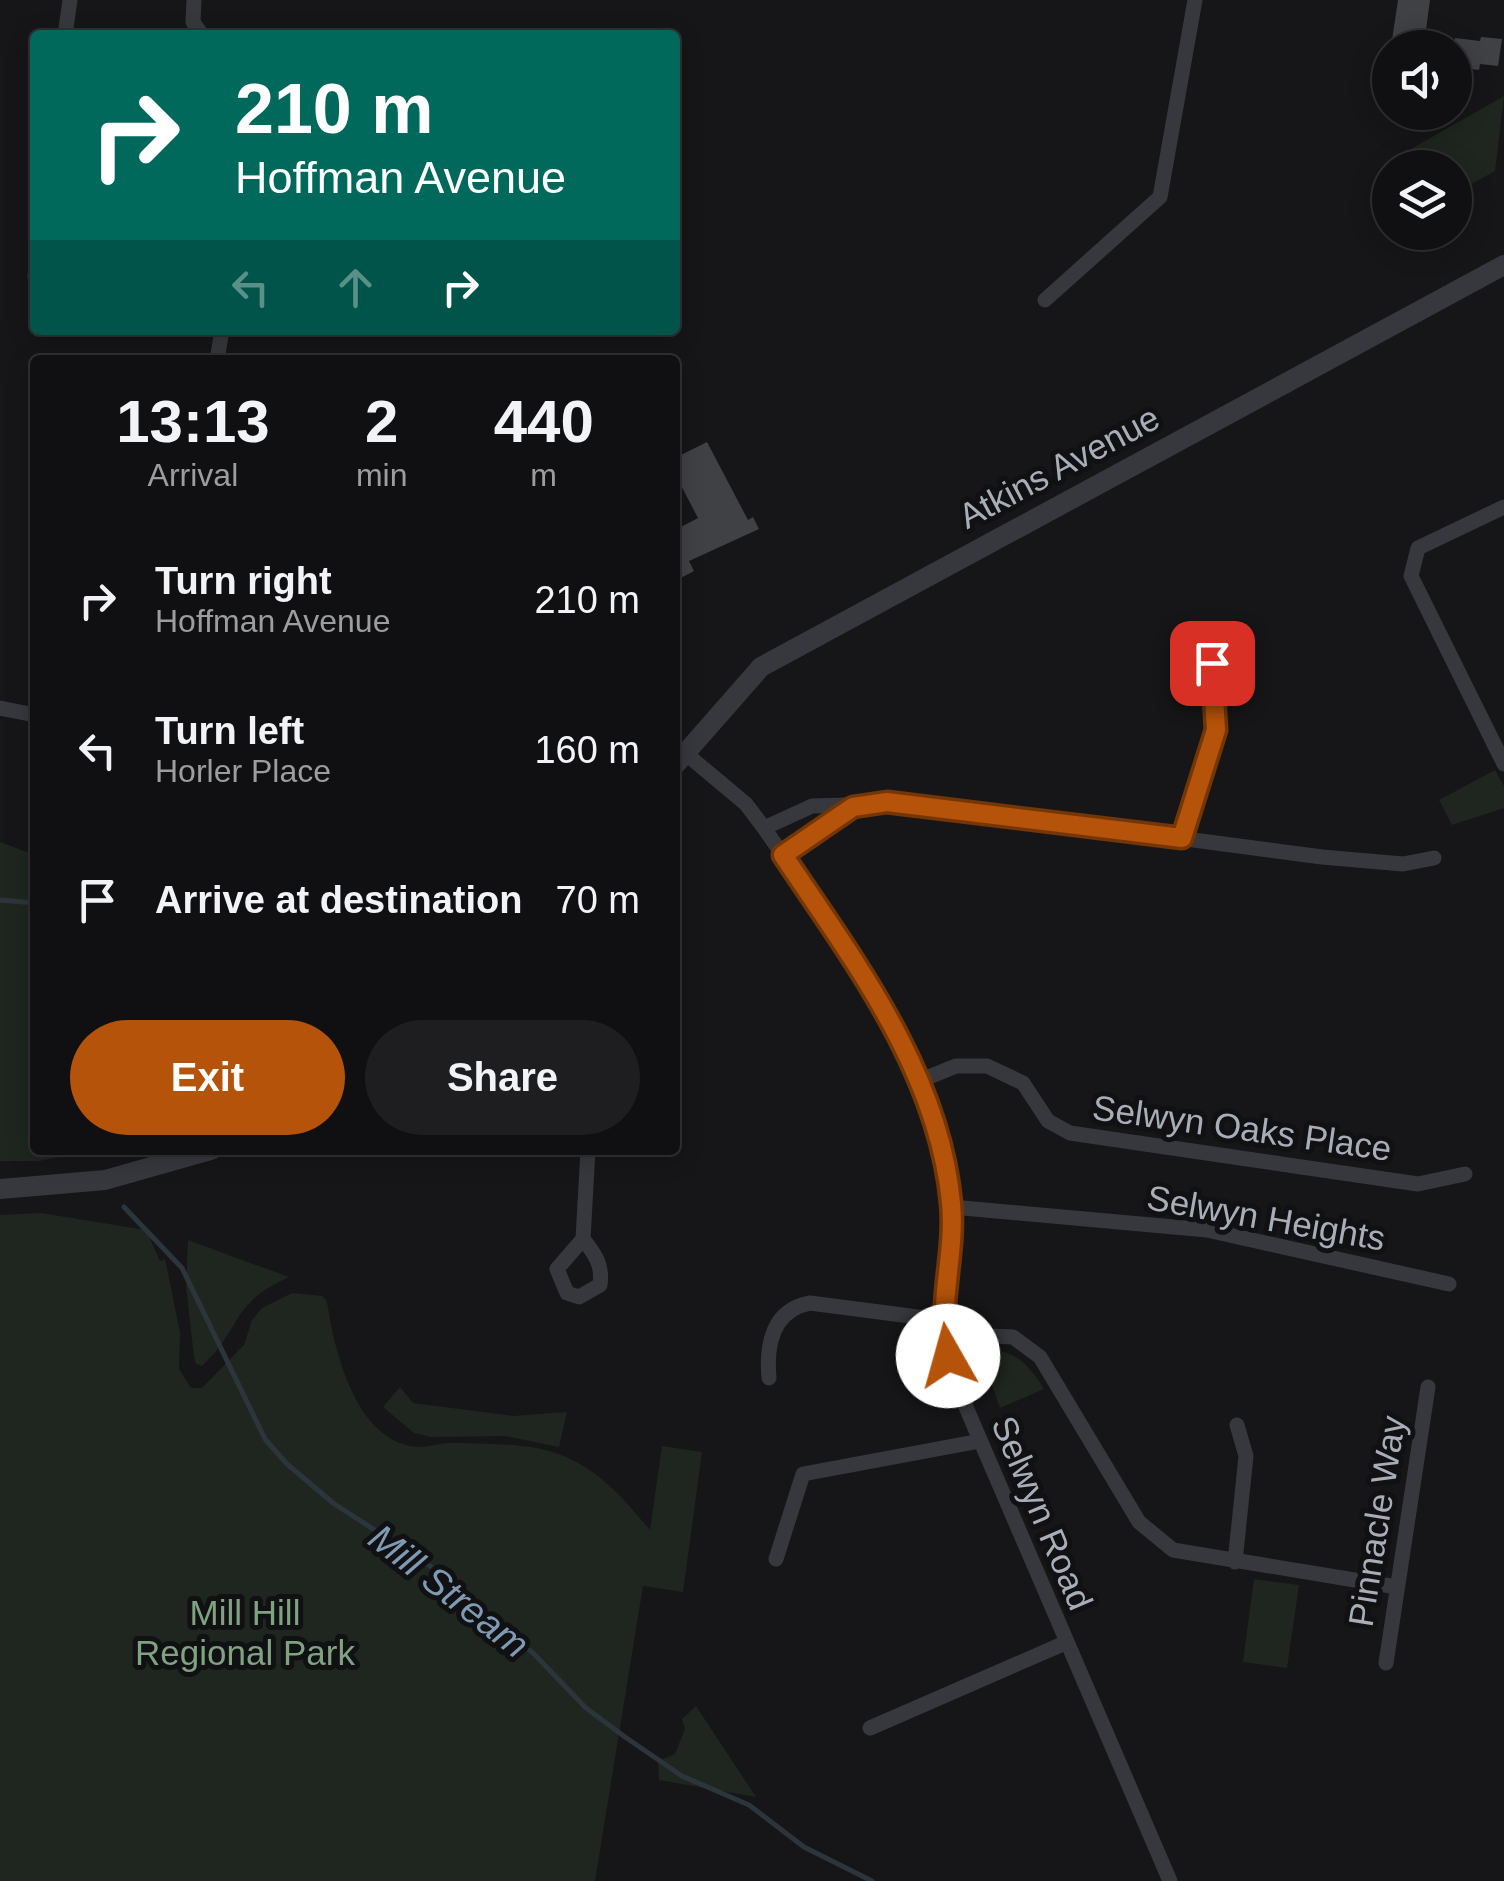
<!DOCTYPE html>
<html lang="en">
<head>
<meta charset="utf-8">
<style>
	:root { --surface:#101012; --page:#1e1e20; --text:#f1f3f6; --muted:#9c9d9f; --line:#303032; --accent:#b45309 }
	body { margin:0; font-family:Arial,sans-serif; background:var(--page); color:var(--text); height:100vh; display:flex; flex-direction:column; font-size:38px; white-space:nowrap }
	* { box-sizing:border-box; margin:0 }
	p { font-size:32px; color:var(--muted) }
	.icon { flex:none; width:55px; height:55px; fill:none; stroke:currentColor; stroke-width:2; stroke-linecap:round; stroke-linejoin:round }
	.map { position:relative; flex:1; overflow:hidden }
	.drawer { position:absolute; left:30px; top:355px; width:650px; height:800px; display:flex; flex-direction:column; background:var(--surface); border-radius:10px; box-shadow:0 5px 25px #0003,0 0 0 2px var(--line) }
	.drawer>* { flex:none }
	.guide { position:absolute; left:30px; top:30px; width:650px; height:305px; border-radius:10px; box-shadow:0 5px 25px #0003,0 0 0 2px var(--line); background:#00695c; color:#fff; overflow:hidden }
	.controls { position:absolute; left:1372px; top:30px; display:grid; gap:20px }
	.controls a { display:grid; place-items:center; width:100px; height:100px; border-radius:50%; background:var(--surface); box-shadow:0 5px 25px #0003,0 0 0 2px var(--line); font-size:50px }
	.pin { position:absolute; display:grid; place-items:center; width:85px; height:85px; color:#fff; margin:-42px; border-radius:20px; box-shadow:0 5px 15px #0006 }
	.me { position:absolute; width:110px; margin:-55px; rotate:353deg; stroke-linejoin:round; filter:drop-shadow(0 0 8px #0008) }
	.turn { display:flex; align-items:center; gap:35px; height:210px; padding:0 40px; font-size:45px }
	.turn .icon { width:130px; height:130px; stroke-width:2.5 }
	.turn b { display:block; font-size:70px; line-height:85px }
	.lanes { display:flex; align-items:center; height:95px; padding:0 40px; background:#0003; justify-content:center; gap:50px; direction:ltr }
	.lanes .off { opacity:.35 }
	.eta { display:flex; justify-content:space-evenly; align-items:center; height:170px; text-align:center }
	.eta b { font-size:60px; font-weight:600; line-height:70px }
	.cta { display:flex; gap:20px; margin-top:auto; padding:20px 40px }
	.cta a { flex:1; height:115px; border-radius:60px; background:var(--accent); color:#fff; font-size:40px; font-weight:600; line-height:115px; text-align:center }
	.cta a+a { background:var(--page); color:var(--text) }
	ul { padding:0; list-style:none }
	li { display:flex; align-items:center; gap:30px; height:150px; padding:0 40px }
	li div { flex:1 }
	li b { display:block; font-size:38px }
	li em { font-style:normal }
	.map>svg:first-child { display:block }
	.green { fill:#1e261f }
	.lines { fill:none; stroke-linecap:round; stroke-linejoin:round }
	.stream { stroke:#2c353c; stroke-width:5 }
	.building { fill:#404145 }
	.minor { stroke:#37383d; stroke-width:15 }
	.tertiary { stroke:#37383d; stroke-width:20 }
	.route-casing { stroke:#753606; stroke-width:25 }
	.route { stroke:#b45309; stroke-width:18 }
	.labels { text-anchor:middle; stroke-width:10; stroke-linejoin:round; paint-order:stroke }
	.street-label { font-size:35px; fill:#a8adb8; stroke:#111113 }
	.park-label { font-size:35px; fill:#7fa381; stroke:#111113 }
	.water-label { font-size:38px; font-style:italic; fill:#7f9bb3; stroke:#111113 }
</style>
</head>
<body>
<div class="map">
<svg width="1504" height="1881" viewBox="0 0 1504 1881">
	<rect width="100%" height="100%" fill="#161618"/>
	<path class="green" d="M1504,96l-9,75 -40,22v-25l-36,-1 -8,-18z
		M1495,770l9,16v22l-52,17 -13,-25z
		M0,842l35,13v295h59l-55,11h-39z
		M41,1213l105,17 14,31 5,-2 15,73 -1,37 12,19h11l42,-43 8,-25 10,-12 30,-15 30,3 5,5c7,49 29,143 92,146 10,0 21,-4 30,-4 23,0 72,1 92,6 50,11 78,44 109,81l12,-84 40,6 -19,140 -40,-6 -48,295h-595v-666z
		M188,1240l101,37c-60,27 -45,49 -87,89l-6,-2 -2,-7 -8,-71z
		M980,1351c32,-5 49,13 64,38l-44,19z
		M400,1387l13,16 100,13 54,-4 -8,35 -54,-11 -74,1 -17,-4 -31,-26z
		M1254,1579l45,6 -12,83 -44,-6z
		M696,1706l60,91 -97,-17 -1,-19 17,-7 10,-25 -3,-10z"/>
	<g class="lines">
		<path class="stream" d="M0,900l35,3
			M124,1207l58,61 83,171 22,25 46,39 97,63 104,88 52,54 39,29 57,39 67,29 55,42 68,34"/>
	</g>
	<path class="building" d="M1398,0h32l-6,45 -32,-5z
		M1481,37l21,2 -4,27 -18,-2 -1,6 -24,-3v-29l25,3z
		M707,442l41,78 5,-3 6,12 -70,32 5,10 -19,10v-51l23,-12 -23,-44v-16z"/>
	<g class="lines">
		<path class="minor" d="M194,0l-1,22 9,13
			M65,35l5,-35
			M35,277v-3
			M1045,300l115,-103 35,-197
			M217,360l5,-30
			M1504,507l-86,41 -7,28 93,188
			M0,708l35,7
			M685,753l61,51 18,24c77,112 175,235 188,376 3,38 -10,76 -10,113 -1,20 7,41 11,60l217,504
			M764,828l48,-22 102,-3 408,54 81,7 31,-6
			M1182,838l34,-108 -4,-67
			M783,855l70,-48
			M919,1081l37,-15h31l36,17 25,38 22,12 348,51 47,-10
			M952,1207l255,23 242,54
			M583,1239c12,15 20,26 17,46l-21,12 -12,-4 -10,-24 26,-30 5,-89
			M944,1334l69,3 27,20 99,165 34,28 224,37
			M769,1378c-3,-33 3,-68 41,-75l131,17
			M776,1559l27,-85 177,-33
			M1235,1562l11,-106 -9,-31
			M1386,1663l42,-276
			M870,1728l195,-85"/>
		<path class="tertiary" d="M675,765l86,-98 743,-402
			M0,1189l105,-9 106,-30"/>
	</g>
	<g class="lines">
		<defs>
			<path id="route" d="M948,1356c-11,-53 8,-101 3,-153 -12,-131 -97,-242 -168,-348l70,-48 34,-5 295,36 34,-108 -4,-67"/>
		</defs>
		<use href="#route" class="route-casing"/>
		<use href="#route" class="route"/>
	</g>
	<g class="labels">
		<g class="street-label">
			<text transform="translate(1059 467) rotate(-28)" y="12">Atkins Avenue</text>
			<text transform="translate(1242 1128) rotate(8)" y="12">Selwyn Oaks Place</text>
			<text transform="translate(1266 1218) rotate(10)" y="12">Selwyn Heights</text>
			<text transform="translate(1042 1513) rotate(67)" y="12">Selwyn Road</text>
			<text transform="translate(1377 1521) rotate(-81)" y="12">Pinnacle Way</text>
		</g>
		<g class="park-label">
			<text x="245" y="1625">Mill Hill<tspan x="245" dy="40">Regional Park</tspan></text>
		</g>
		<g class="water-label">
			<text transform="translate(449 1591) rotate(38)" y="13">Mill Stream</text>
		</g>
	</g>
</svg>
<div class="controls">
<a><svg class="icon" aria-label="sound" viewBox="0 0 24 24"><path d="M4 9h4l5-4v14l-5-4H4zM17 9q2 3 0 6"/></svg></a>
<a><svg class="icon" aria-label="layers" viewBox="0 0 24 24"><path d="M12 4l9 5-9 5-9-5zM3 14l9 5 9-5"/></svg></a>
</div>
<div class="pin" style="left:1212px;top:663px;background:#d93025"><svg class="icon" aria-label="arrive" viewBox="0 0 24 24"><path d="M6 21V4h12l-3 4 3 4H6"/></svg></div>
<svg class="me" style="left:948px;top:1356px" viewBox="-20 -20 40 40"><circle r="19" fill="#fff"/><path d="M0-13L10 11 0 6-10 11z" fill="#b45309"/></svg>
<div class="guide">
<div class="turn"><svg class="icon" aria-label="right" viewBox="0 0 24 24"><path d="M7 20v-9h11M14 6l5 5-5 5"/></svg><div><b>210 m</b>Hoffman Avenue</div></div>
<div class="lanes"><svg class="icon off" aria-label="left" viewBox="0 0 24 24"><path d="M17 20v-9H6M10 6l-5 5 5 5"/></svg><svg class="icon off" aria-label="ahead" viewBox="0 0 24 24"><path d="M12 20V5M6 11l6-6 6 6"/></svg><svg class="icon" aria-label="right" viewBox="0 0 24 24"><path d="M7 20v-9h11M14 6l5 5-5 5"/></svg></div>
</div>
<section class="drawer">
<div class="eta">
<div><b>13:13</b><p>Arrival</p></div>
<div><b>2</b><p>min</p></div>
<div><b>440</b><p>m</p></div>
</div>
<ul>
<li><svg class="icon" aria-label="right" viewBox="0 0 24 24"><path d="M7 20v-9h11M14 6l5 5-5 5"/></svg><div><b>Turn right</b><p>Hoffman Avenue</p></div><em>210 m</em></li>
<li><svg class="icon" aria-label="left" viewBox="0 0 24 24"><path d="M17 20v-9H6M10 6l-5 5 5 5"/></svg><div><b>Turn left</b><p>Horler Place</p></div><em>160 m</em></li>
<li><svg class="icon" aria-label="arrive" viewBox="0 0 24 24"><path d="M6 21V4h12l-3 4 3 4H6"/></svg><div><b>Arrive at destination</b></div><em>70 m</em></li>
</ul>
<div class="cta"><a>Exit</a><a>Share</a></div>
</section>
</div>
</body>
</html>
